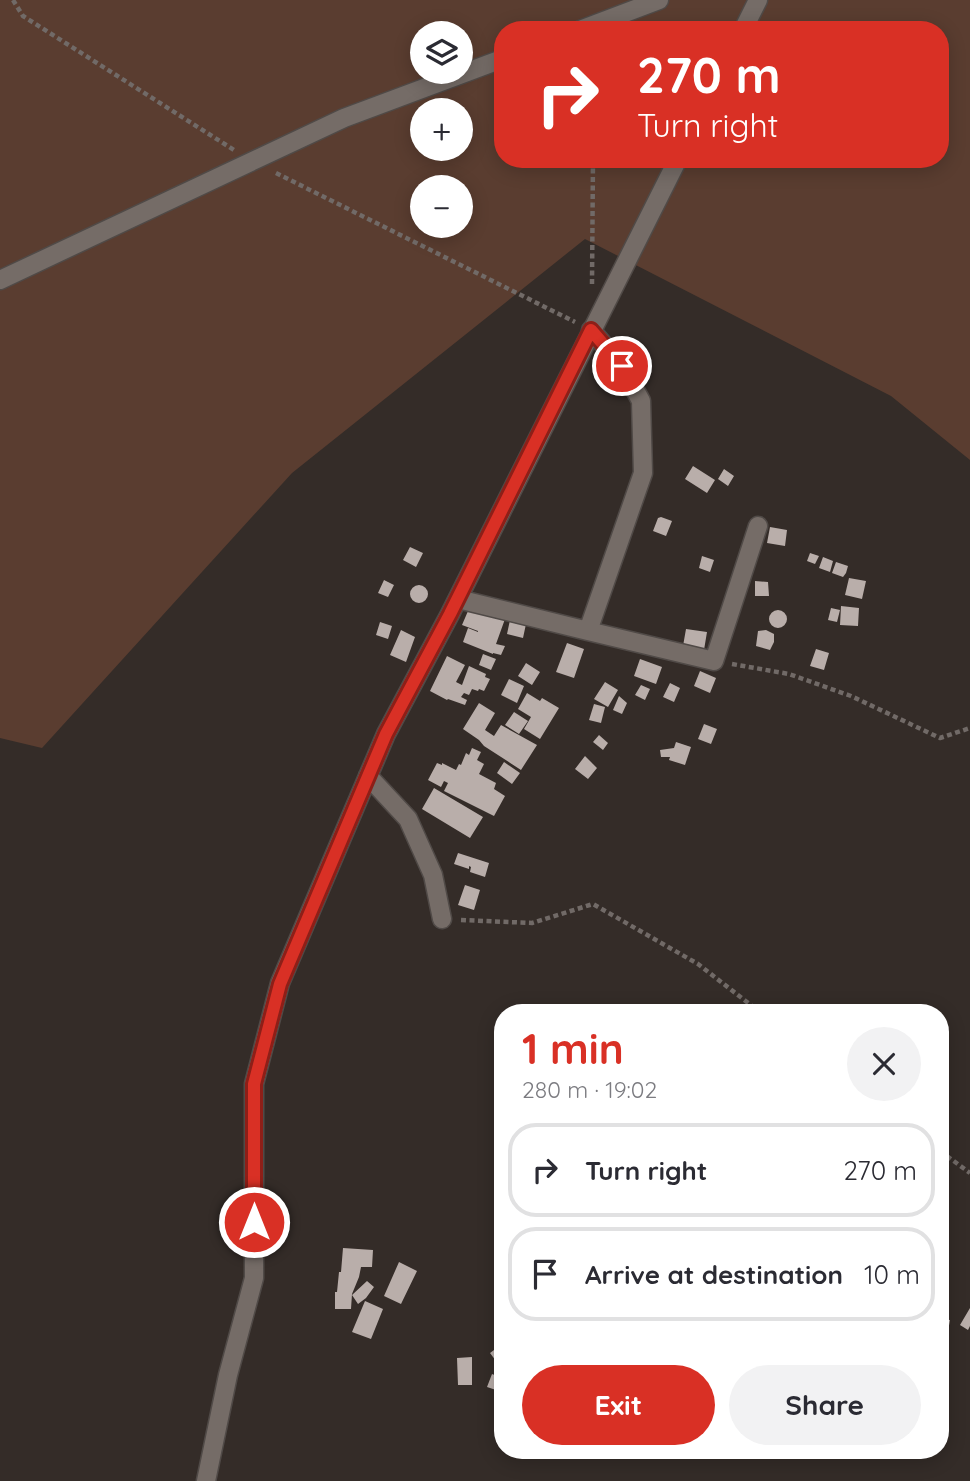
<!DOCTYPE html>
<html lang="en">
<head>
<meta charset="utf-8">
<style>
	:root { --surface:#fff; --page:#f2f2f3; --text:#2b2b33; --muted:#7c7c81; --line:#e1e1e2; --accent:#d93025 }
	body { margin:0; font-family:Quicksand,sans-serif; background:var(--page); color:var(--text); height:100vh; display:flex; flex-direction:column; font-size:26px; white-space:nowrap }
	* { box-sizing:border-box; margin:0 }
	p { font-size:23px; color:var(--muted) }
	.icon { flex:none; width:38px; height:38px; fill:none; stroke:currentColor; stroke-width:2; stroke-linecap:round; stroke-linejoin:round }
	.map { position:relative; flex:1; overflow:hidden }
	.drawer { position:absolute; left:494px; top:1004px; width:455px; height:455px; display:flex; flex-direction:column; background:var(--surface); border-radius:28px; box-shadow:0 4px 18px #0003 }
	.drawer>* { flex:none }
	.guide { position:absolute; left:494px; top:21px; width:455px; height:147px; border-radius:28px; box-shadow:0 4px 18px #0003; background:#d93025; color:#fff; overflow:hidden }
	.buttons { position:absolute; left:410px; top:21px; display:grid; gap:14px }
	.buttons a { display:grid; place-items:center; width:63px; height:63px; border-radius:50%; background:var(--surface); box-shadow:0 4px 18px #0003; font-size:35px }
	.pin { position:absolute; display:grid; place-items:center; width:60px; height:60px; color:#fff; margin:-30px; border:4px solid #fff; border-radius:50%; box-shadow:0 2px 7px #0007 }
	.me { position:absolute; width:77px; margin:-38px; rotate:0deg; stroke-linejoin:round; filter:drop-shadow(0 0 5px #0008) }
	.turn { display:flex; align-items:center; gap:24px; height:147px; padding:0 28px; font-size:32px }
	.turn .icon { width:91px; height:91px; stroke-width:2.5 }
	.turn b { display:block; font-size:49px; line-height:60px }
	.round { display:grid; place-items:center; flex:none; width:74px; height:74px; border-radius:37px; background:var(--page) }
	.overview { display:flex; align-items:center; justify-content:space-between; height:119px; padding:0 28px }
	h1 { font-size:42px; font-weight:800; line-height:52px; color:var(--accent) }
	.cta { display:flex; gap:14px; margin-top:auto; padding:14px 28px }
	.cta a { flex:1; height:80px; border-radius:42px; background:var(--accent); color:#fff; font-size:28px; font-weight:800; line-height:80px; text-align:center }
	.cta a+a { background:var(--page); color:var(--text) }
	ul { padding:0; list-style:none }
	li { display:flex; align-items:center; gap:21px; height:94px; margin:0 14px 10px; padding:0 14px; border:4px solid var(--line); border-radius:28px }
	li div { flex:1 }
	li b { display:block; font-size:26px }
	li em { font-style:normal }
	.map>svg:first-child { display:block }
	.green { fill:#5a3d30; fill-rule:evenodd }
	.building { fill:#b9aeaa }
	.lines { fill:none; stroke-linecap:round; stroke-linejoin:round }
	.minor-casing { stroke:#504a47; stroke-width:21 }
	.path { stroke:#716a67; stroke-width:4.5; stroke-dasharray:5 3.5; stroke-linecap:butt }
	.minor { stroke:#756c67; stroke-width:18 }
	.route-casing { stroke:#8d1f18; stroke-width:18 }
	.route { stroke:#d93025; stroke-width:12 }
</style>
</head>
<body>
<div class="map">
<svg width="970" height="1481" viewBox="0 0 970 1481">
	<rect width="100%" height="100%" fill="#342c28"/>
	<path class="green" d="M0,0h970v460l-79,-64 -306,-157 -293,234 -250,275 -42,-10zM502,30h438v129h-438zM422,33h38v39h-38zM422,110h38v39h-38zM422,187h38v39h-38z"/>
	<path class="building" d="M693,466l22,14 -8,13 -22,-14z
		M724,469l10,7 -6,10 -10,-7z
		M661,517l11,4 -6,15 -13,-5 5,-13z
		M770,527l17,3 -2,16 -18,-3z
		M410,547l13,6 -7,14 -13,-7z
		M810,553l9,3 -4,8 -8,-3z
		M702,556l12,4 -4,12 -11,-4z
		M823,557l10,4 -3,11 -11,-4z
		M836,562l12,4 -2,7 -3,4 -11,-4z
		M849,578l17,3 -4,18 -17,-4z
		M384,580l10,5 -6,12 -10,-4z
		M755,581l13,1 1,14h-14z
		M410 594a9 9 0 1 1 18 0a9 9 0 1 1-18 0Z
		M841,606l18,2 -1,18 -18,-1z
		M831,608l9,2 -3,12 -9,-2z
		M769 619a9 9 0 1 1 18 0a9 9 0 1 1-18 0Z
		M468,611l37,8 -9,25 9,2 -4,9 -8,-2v1l-30,-12 5,-14 10,4v-1l-16,-6z
		M510,620l16,4 -3,14 -16,-4z
		M380,622l12,4 -4,13 -12,-4z
		M686,629l21,3 -3,18 -21,-4z
		M401,630l14,7 -9,25 -16,-7z
		M766,630l8,4v8l-4,8 -14,-4 2,-15z
		M567,643l17,6 -10,29 -18,-6z
		M816,649l13,4 -5,17 -14,-4z
		M483,654l13,5 -5,11 -12,-5z
		M447,656l18,9 -9,17 6,3 7,-19 17,8 -1,3 5,2 -6,12 -5,-2 -1,2 -6,-2 -3,6 -5,-2 -3,4 6,3 -2,5 -17,-6 -1,1 -17,-9z
		M640,659l22,8 -6,17 -22,-8z
		M526,663l14,9 -8,13 -14,-9z
		M700,671l16,7 -6,15 -16,-7z
		M509,679l15,7 -7,17 -16,-8z
		M605,682l13,8 -10,17 -14,-8z
		M670,683l10,5 -6,14 -11,-5z
		M641,685l9,4 -5,11 -10,-5z
		M527,693l13,8 2,-3 17,10 -19,31 -16,-10 7,-12 -13,-8z
		M619,696l8,7 -5,11 -9,-4z
		M479,703l16,10 -10,17 9,6 7,-11 36,20 -16,25 -37,-24 -5,-6 -16,-11z
		M594,704l11,3 -4,16 -12,-3z
		M514,712l14,9 -9,13 -14,-9z
		M704,724l13,5 -6,15 -13,-5z
		M599,735l9,8 -5,7 -10,-8z
		M676,742l15,5 -6,18 -16,-5 1,-3h-9l-1,-7 14,-2z
		M472,748l9,4 -4,8 7,4 -5,10 17,9 -2,6 11,7 -11,20 -50,-25 4,-8 -4,-2 -3,6 -13,-7 9,-17 5,2v-2l14,7 3,-6 2,1 5,-12 3,2z
		M585,756l12,12 -9,11 -13,-10z
		M504,762l16,11 -8,11 -15,-11z
		M434,788l49,29 -13,21 -48,-29z
		M458,853l31,10 -4,14 -15,-5 1,-5 -2,-1v3l-15,-5z
		M465,885l15,5 -6,20 -16,-5z
		M343,1248l30,2 -1,17h-11l-2,10 -7,17 -1,15h-16v-17h2l2,-20h2z
		M399,1262l18,9 -16,33 -17,-8z
		M367,1281l7,6 -8,11 -8,6 -6,-9z
		M365,1301l18,8 -12,30 -19,-7z
		M970,1308v18l-2,4 -8,-5z
		M940,1319l10,1 -3,17 -7,-1z
		M502,1344v16l-2,-3 -4,4 -6,-8z
		M472,1357v28h-14l-1,-27z
		M492,1374l10,4 -3,13 -12,-4z"/>
	<g class="lines">
		<defs>
			<path id="minor" d="M580,30l79,-30
				M743,30l15,-30
				M0,280l344,-162 158,-59
				M458,599l130,32 55,-158 -2,-72 -19,-35 -31,-36
				M588,631l126,30 44,-135
				M368,776l40,43 25,56 9,44
				M206,1481l22,-106 26,-97v-194l26,-101 106,-249 64,-120 228,-455"/>
		</defs>
		<use href="#minor" class="minor-casing"/>
		<path class="path" d="M13,0l10,16 211,134
			M276,173l299,149
			M592,284l1,-125
			M732,664l57,10 62,22 89,42 30,-10
			M461,920l71,3 61,-19 105,60 63,49
			M940,1151l30,22"/>
		<use href="#minor" class="minor"/>
	</g>
	<g class="lines">
		<defs>
			<path id="route" d="M254,1222v-138l26,-100 106,-250 64,-120 141,-284 31,36"/>
		</defs>
		<use href="#route" class="route-casing"/>
		<use href="#route" class="route"/>
	</g>
</svg>
<div class="buttons">
<a><svg class="icon" aria-label="layers" viewBox="0 0 24 24"><path d="M12 4l9 5-9 5-9-5zM3 14l9 5 9-5"/></svg></a>
<a>+</a>
<a>−</a>
</div>
<div class="pin" style="left:622px;top:366px;background:#d93025"><svg class="icon" aria-label="arrive" viewBox="0 0 24 24"><path d="M6 21V4h12l-3 4 3 4H6"/></svg></div>
<svg class="me" style="left:254px;top:1222px" viewBox="-20 -20 40 40"><circle r="17" fill="#d93025" stroke="#fff" stroke-width="3"/><path d="M0-11L8 9 0 5-8 9z" fill="#fff"/></svg>
<div class="guide">
<div class="turn"><svg class="icon" aria-label="right" viewBox="0 0 24 24"><path d="M7 20v-9h11M14 6l5 5-5 5"/></svg><div><b>270 m</b>Turn right</div></div>
</div>
<section class="drawer">
<div class="overview"><div><h1>1 min</h1><p>280 m · 19:02</p></div><a class="round"><svg class="icon" aria-label="close" viewBox="0 0 24 24"><path d="M6 6l12 12M18 6L6 18"/></svg></a></div>
<ul>
<li><svg class="icon" aria-label="right" viewBox="0 0 24 24"><path d="M7 20v-9h11M14 6l5 5-5 5"/></svg><div><b>Turn right</b></div><em>270 m</em></li>
<li><svg class="icon" aria-label="arrive" viewBox="0 0 24 24"><path d="M6 21V4h12l-3 4 3 4H6"/></svg><div><b>Arrive at destination</b></div><em>10 m</em></li>
</ul>
<div class="cta"><a>Exit</a><a>Share</a></div>
</section>
</div>
</body>
</html>
